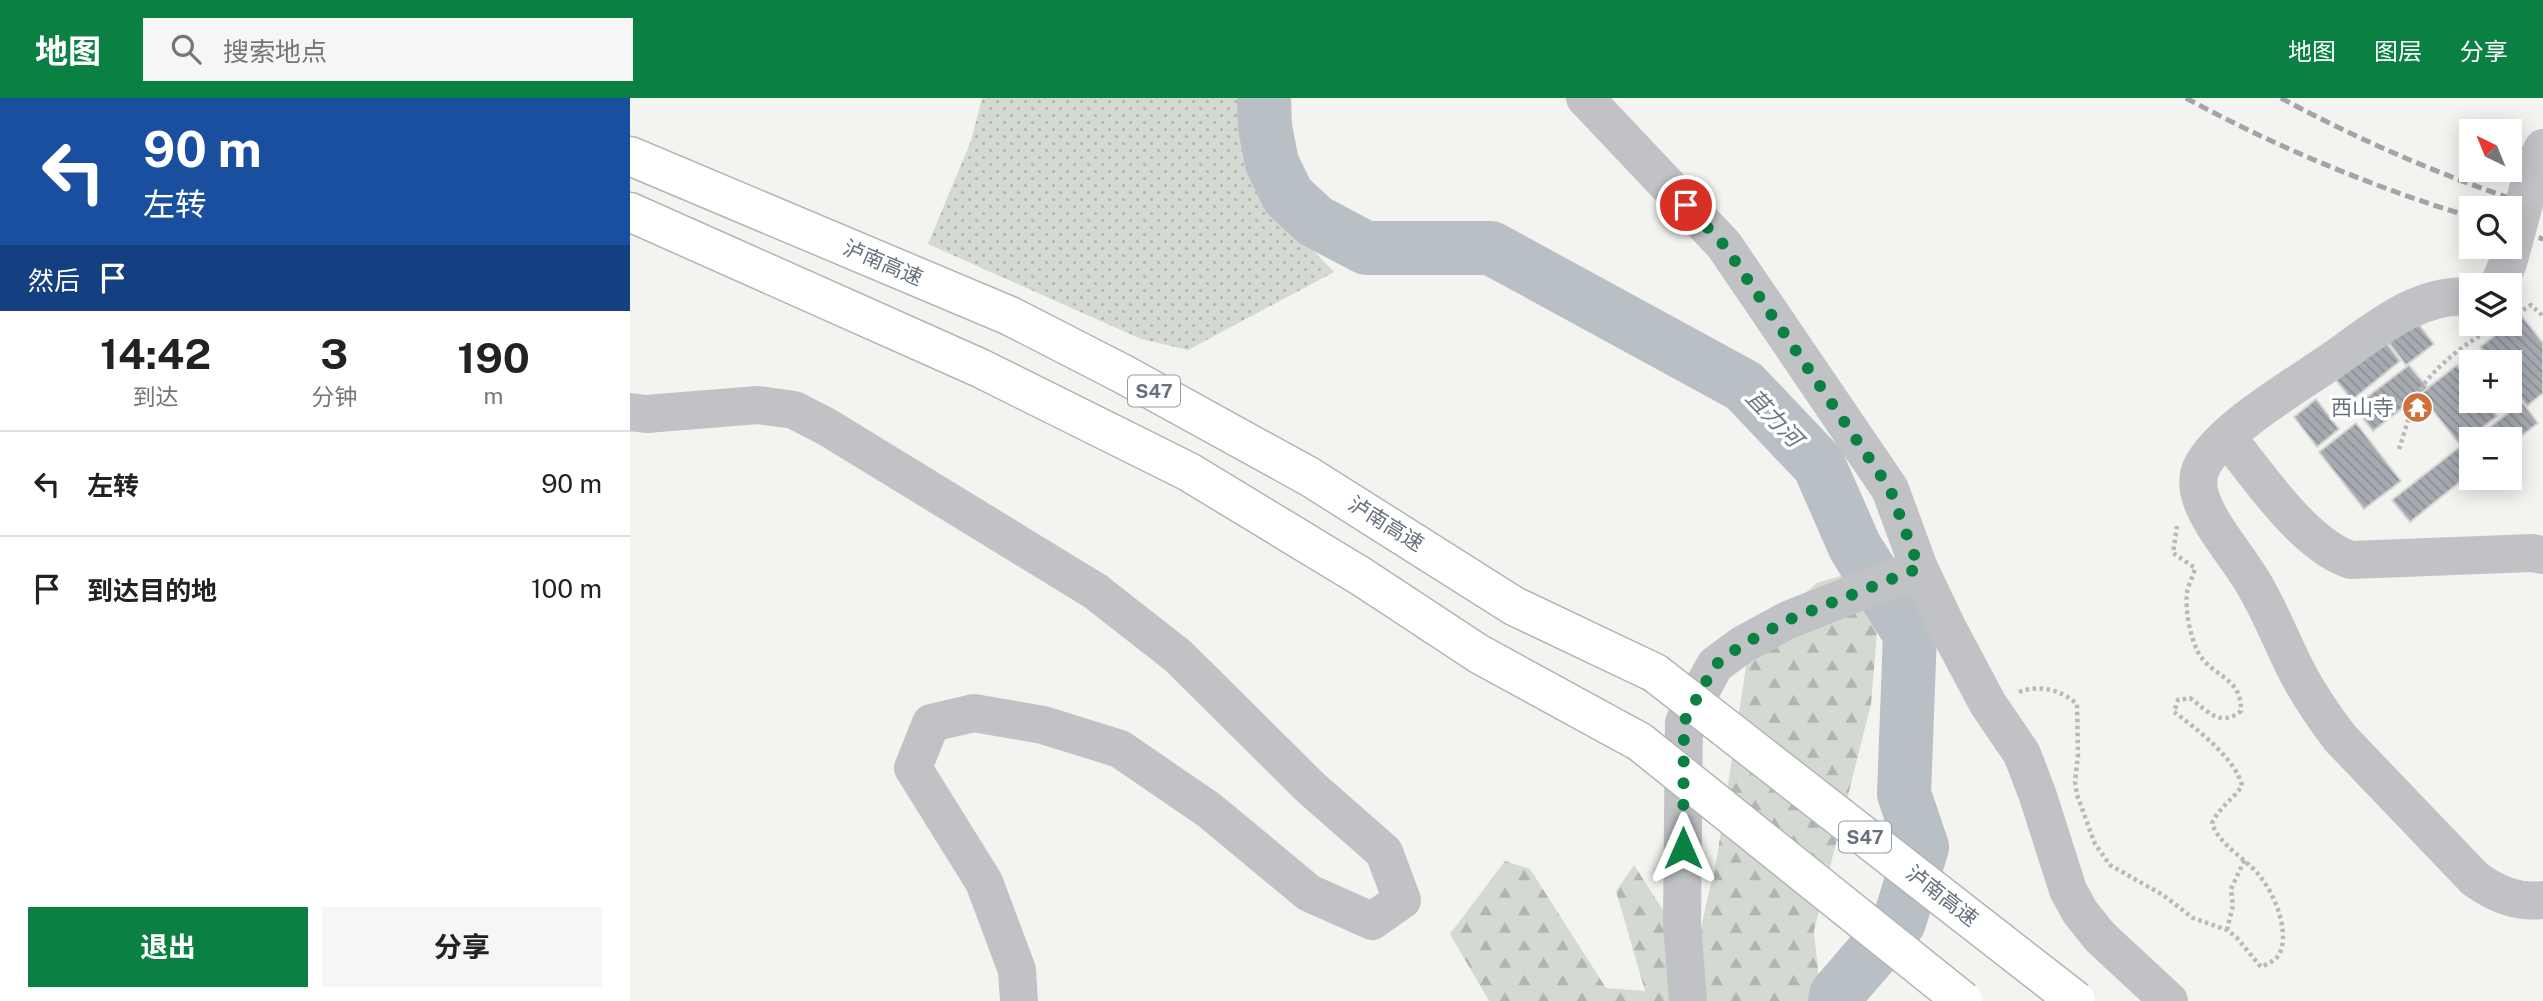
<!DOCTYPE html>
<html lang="zh">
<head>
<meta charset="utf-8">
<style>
	:root { --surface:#fff; --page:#f6f6f6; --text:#222; --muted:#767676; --line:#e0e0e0; --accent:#0b8043 }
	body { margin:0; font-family:"Public Sans","Noto Sans SC",sans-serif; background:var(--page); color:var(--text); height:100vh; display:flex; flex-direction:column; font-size:26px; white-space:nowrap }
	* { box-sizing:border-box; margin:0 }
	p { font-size:23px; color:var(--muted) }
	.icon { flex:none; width:38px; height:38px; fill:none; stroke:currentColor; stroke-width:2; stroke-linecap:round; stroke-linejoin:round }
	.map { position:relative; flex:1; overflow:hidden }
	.drawer { display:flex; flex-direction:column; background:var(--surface); width:630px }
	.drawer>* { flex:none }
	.top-card { background:#1a4fa0; color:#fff; overflow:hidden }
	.needle { width:46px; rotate:317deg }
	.tools { position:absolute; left:1829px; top:21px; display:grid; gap:14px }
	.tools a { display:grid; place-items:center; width:63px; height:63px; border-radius:0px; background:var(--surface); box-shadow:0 4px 18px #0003; font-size:35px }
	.pin { position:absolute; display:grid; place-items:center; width:60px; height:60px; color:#fff; margin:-30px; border:4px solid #fff; border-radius:50%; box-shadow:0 2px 7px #0007 }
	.me { position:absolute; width:77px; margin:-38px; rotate:0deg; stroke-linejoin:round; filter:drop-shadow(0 0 5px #0008) }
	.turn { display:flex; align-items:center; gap:24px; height:147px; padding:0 28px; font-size:32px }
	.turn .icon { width:91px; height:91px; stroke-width:2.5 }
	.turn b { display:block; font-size:49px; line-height:60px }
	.then { display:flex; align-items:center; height:66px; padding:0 28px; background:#0003; gap:14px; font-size:26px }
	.eta { display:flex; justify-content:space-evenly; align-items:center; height:119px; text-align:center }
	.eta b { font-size:42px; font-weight:700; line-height:49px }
	.primary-button { display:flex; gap:14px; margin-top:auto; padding:14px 28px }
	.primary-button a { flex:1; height:80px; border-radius:0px; background:var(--accent); color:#fff; font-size:28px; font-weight:700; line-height:80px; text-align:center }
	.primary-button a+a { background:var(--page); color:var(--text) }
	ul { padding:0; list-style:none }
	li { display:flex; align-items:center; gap:21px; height:105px; padding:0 28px; border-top:2px solid var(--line) }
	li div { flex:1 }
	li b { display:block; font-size:26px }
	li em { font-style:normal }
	header { display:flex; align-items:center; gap:42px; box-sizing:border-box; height:98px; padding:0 35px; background:var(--accent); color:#fff }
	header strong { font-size:33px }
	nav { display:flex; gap:38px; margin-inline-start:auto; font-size:24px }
	.search { width:490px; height:63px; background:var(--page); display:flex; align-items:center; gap:18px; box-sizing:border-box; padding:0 24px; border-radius:0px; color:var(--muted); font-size:26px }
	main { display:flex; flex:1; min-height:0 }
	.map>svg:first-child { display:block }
	.grass { fill:url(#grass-dots) }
	.forest { fill:url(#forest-firs) }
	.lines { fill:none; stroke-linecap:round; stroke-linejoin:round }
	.river { stroke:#b8c0c5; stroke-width:54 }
	.building { fill:url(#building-back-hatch); stroke:#d5d5d3; stroke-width:2 }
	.highway-casing { stroke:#b2b5b8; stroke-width:41 }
	.path { stroke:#b7b9bc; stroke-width:4.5; stroke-dasharray:3.5 3.5; stroke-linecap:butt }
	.minor { stroke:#c0c2c5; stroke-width:38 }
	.highway { stroke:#fff; stroke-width:38 }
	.rail { stroke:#a1a5aa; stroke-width:5; stroke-dasharray:10 5; stroke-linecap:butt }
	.highway-bridge-casing { stroke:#b2b5b8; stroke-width:41; stroke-linecap:butt }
	.minor-bridge { stroke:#c0c2c5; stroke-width:38 }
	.highway-bridge { stroke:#fff; stroke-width:38 }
	.route { stroke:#0b8043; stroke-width:12; stroke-dasharray:0 21.6 }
	.labels { text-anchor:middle; stroke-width:7; stroke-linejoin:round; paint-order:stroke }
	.shield { fill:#fff; stroke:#949ba5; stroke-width:2 }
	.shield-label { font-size:19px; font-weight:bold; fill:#66707e }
	.street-label { font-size:21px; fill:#66707e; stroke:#fff }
	.poi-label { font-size:21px; fill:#66707e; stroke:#fff; text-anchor:end }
	.water-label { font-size:23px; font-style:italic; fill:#687782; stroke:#fff }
</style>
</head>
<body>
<header>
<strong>地图</strong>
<div class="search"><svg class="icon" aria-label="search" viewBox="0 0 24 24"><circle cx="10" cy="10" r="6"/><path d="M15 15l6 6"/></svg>搜索地点</div>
<nav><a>地图</a><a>图层</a><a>分享</a></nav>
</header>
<main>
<section class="drawer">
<div class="top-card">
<div class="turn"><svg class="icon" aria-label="left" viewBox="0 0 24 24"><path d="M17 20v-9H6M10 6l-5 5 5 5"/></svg><div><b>90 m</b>左转</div></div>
<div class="then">然后<svg class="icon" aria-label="arrive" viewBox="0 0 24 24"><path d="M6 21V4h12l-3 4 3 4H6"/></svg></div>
</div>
<div class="eta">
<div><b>14:42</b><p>到达</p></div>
<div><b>3</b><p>分钟</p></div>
<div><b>190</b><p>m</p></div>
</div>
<ul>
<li><svg class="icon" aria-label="left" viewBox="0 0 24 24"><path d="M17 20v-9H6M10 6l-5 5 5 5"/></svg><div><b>左转</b></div><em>90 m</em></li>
<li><svg class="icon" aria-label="arrive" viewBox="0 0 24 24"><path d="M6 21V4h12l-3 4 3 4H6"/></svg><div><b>到达目的地</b></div><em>100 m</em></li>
</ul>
<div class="primary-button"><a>退出</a><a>分享</a></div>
</section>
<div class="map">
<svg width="1913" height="903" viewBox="0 0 1913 903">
	<defs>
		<pattern id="grass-dots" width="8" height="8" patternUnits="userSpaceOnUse" patternTransform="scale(1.75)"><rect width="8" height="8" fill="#d4dad2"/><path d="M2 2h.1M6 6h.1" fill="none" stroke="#b0b5b0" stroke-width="1.8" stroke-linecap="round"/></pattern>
		<pattern id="forest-firs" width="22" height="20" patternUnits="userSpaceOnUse" patternTransform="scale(1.75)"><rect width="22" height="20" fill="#d4dad2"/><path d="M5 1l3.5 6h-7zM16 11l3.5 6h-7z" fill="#b0b5b0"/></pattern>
		<pattern id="building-back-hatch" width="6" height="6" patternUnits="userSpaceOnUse" patternTransform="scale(1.75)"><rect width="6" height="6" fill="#a6abb2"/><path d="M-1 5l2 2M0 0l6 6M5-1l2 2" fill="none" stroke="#8b9096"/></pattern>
	</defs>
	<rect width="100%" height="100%" fill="#f3f4f0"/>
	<path class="grass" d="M352,0h272l6,71 23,50 51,53 -146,78 -47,-11 -213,-95 43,-103z"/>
	<path class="forest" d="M1253,465l-12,141 -57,227 7,70h-332l-39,-67 55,-73 25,8 76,119 39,3 -29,-100 18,-26 60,93 23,-101 33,-217 67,-57z"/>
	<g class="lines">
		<path class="river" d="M634,0l1,29 7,36 16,33 27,25 51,27h125l253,138 75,79 36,82 55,87 -6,160 18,53 -23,75 -63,73 -1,6"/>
	</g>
	<path class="building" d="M1891,217l22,28v50l-16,13 -17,-22v-22h-18l-12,-15z
		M1786,223l18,23 -28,21 -17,-22z
		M1755,243l15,20 -48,39 -16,-20z
		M1779,267l19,23 -55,43 -19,-24z
		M1827,267l14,18v18h14l12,15 -37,29 -40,-51z
		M1686,301l23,30 -22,18 -23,-30z
		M1892,304l16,21 -28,22v-6h-35z
		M1726,325l45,58 -37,28 -45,-57z
		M1836,344l5,6v25l-61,49 -18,-22z"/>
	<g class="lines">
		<defs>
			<path id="highway" d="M0,58l380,160 113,58 187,103 204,129 141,67
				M0,114l350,156 209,104 173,105 117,77 161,88"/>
		</defs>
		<use href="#highway" class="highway-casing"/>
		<path class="path" d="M1893,212l8,-5 12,11
			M1769,351c8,-23 14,-53 30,-71 19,-22 45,-40 70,-54
			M1389,594c21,-8 42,-2 58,12l1,51 -3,27 2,13 18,49 15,21 53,30 30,23 34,12 10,8 24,29c8,-4 18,-8 20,-17 7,-21 -6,-54 -19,-71 -15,-21 -42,-32 -50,-56 7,-15 21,-24 30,-37 -5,-26 -46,-58 -68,-74l4,-12 12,-2c18,13 30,30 51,13 1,-35 -30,-34 -43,-59 -8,-16 -13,-41 -11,-59 1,-8 6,-16 8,-25l-22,-15 4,-27
			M1597,832l6,-25 -2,-16 14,-30"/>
		<path class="minor" d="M955,0l139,147 166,244 29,79 28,59 41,77 34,50 16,42 30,94 12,22 20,25 69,64
			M1841,199c-53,-6 -100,37 -141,65 -33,23 -121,74 -131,112 -1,7 -1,15 1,21 8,29 40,64 55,91 16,27 27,57 42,86 12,23 27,45 43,66l135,141c21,15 42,24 68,21
			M0,314l16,2 112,-9 36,5 33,17 268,164 83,65 133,132 73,64 18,48 -30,21 -63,-28 -100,-83 -89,-61 -77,-24 -69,-12 -43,10 -18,45 71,114 33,88 2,31
			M1597,339c30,37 78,109 124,123l181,-7 11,2
			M1058,903l-6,-77 2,-202 31,-57 27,-20 46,-25 131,-52"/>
		<use href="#highway" class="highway"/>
		<path class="rail" d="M1556,0c90,49 187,89 285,119
			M1651,0c83,45 173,83 262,111
			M1880,131l33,10"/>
		<defs>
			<path id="highway-bridge" d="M1025,575l421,328
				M1010,644l323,259"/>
		</defs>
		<use href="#highway-bridge" class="highway-bridge-casing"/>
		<path class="minor-bridge" d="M1869,186l9,-21 26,-96 9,-19"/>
		<use href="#highway-bridge" class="highway-bridge"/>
	</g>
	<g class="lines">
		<path class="route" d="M1053,750l1,-126 31,-57 27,-20 46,-25 131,-52 -29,-79 -166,-244 -38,-40"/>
	</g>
	<defs>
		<symbol id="temple-disc" viewBox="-11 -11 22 22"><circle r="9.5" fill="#cc7138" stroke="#fff"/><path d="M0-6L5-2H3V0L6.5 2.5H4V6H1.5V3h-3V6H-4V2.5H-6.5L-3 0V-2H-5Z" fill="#fff"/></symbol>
	</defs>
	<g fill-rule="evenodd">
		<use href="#temple-disc" x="1770" y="292" width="35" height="35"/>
	</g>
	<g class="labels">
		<g class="shield">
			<rect x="498" y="277.5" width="52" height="31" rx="5"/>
			<rect x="1209" y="723.5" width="52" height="31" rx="5"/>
		</g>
		<g class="shield-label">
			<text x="524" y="300">S47</text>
			<text x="1235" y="746">S47</text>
		</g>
		<g class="street-label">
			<text transform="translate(253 165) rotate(23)" y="7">泸南高速</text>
			<text transform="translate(756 426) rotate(32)" y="7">泸南高速</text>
			<text transform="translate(1312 798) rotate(38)" y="7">泸南高速</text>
		</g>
		<g class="poi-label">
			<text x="1764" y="317">西山寺</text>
		</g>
		<g class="water-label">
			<text transform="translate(1144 320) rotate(46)" y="8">苴力河</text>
		</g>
	</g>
</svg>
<div class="tools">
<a><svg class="needle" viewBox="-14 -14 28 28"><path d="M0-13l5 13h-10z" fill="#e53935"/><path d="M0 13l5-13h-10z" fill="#767676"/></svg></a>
<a><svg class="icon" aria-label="search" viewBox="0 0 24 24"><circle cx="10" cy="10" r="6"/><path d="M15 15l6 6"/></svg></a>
<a><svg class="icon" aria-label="layers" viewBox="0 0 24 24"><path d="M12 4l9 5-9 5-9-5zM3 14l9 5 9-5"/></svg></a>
<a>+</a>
<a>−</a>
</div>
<div class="pin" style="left:1056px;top:107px;background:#d93025"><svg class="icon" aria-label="arrive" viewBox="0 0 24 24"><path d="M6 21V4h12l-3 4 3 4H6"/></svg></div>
<svg class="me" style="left:1053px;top:750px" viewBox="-20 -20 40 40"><path d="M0-17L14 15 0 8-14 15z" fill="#0b8043" stroke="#fff" stroke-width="4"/></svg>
</div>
</main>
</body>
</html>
